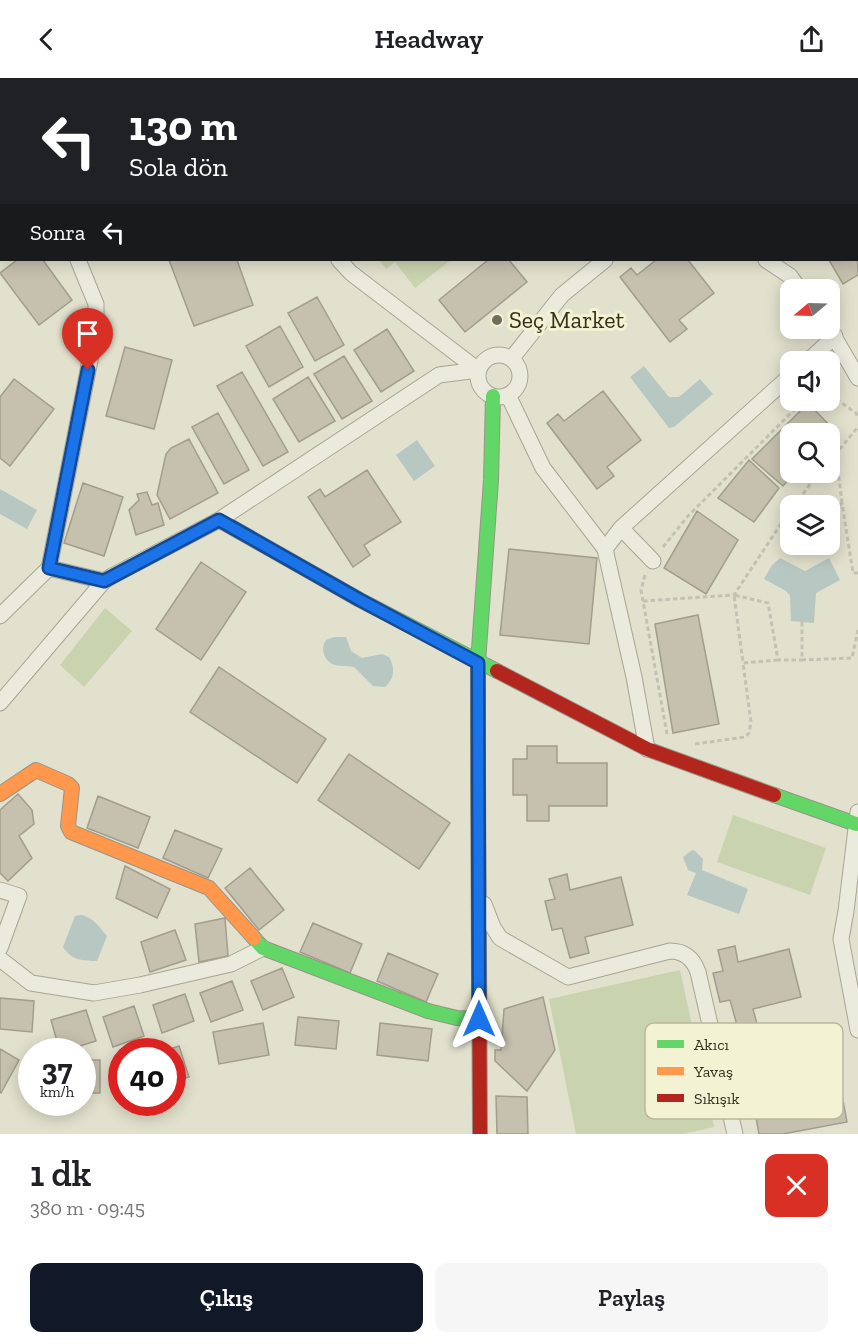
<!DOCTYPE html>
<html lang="tr">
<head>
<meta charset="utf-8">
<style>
	:root { --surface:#fff; --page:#f6f6f6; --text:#202124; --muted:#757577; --accent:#111827 }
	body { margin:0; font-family:"Zilla Slab",serif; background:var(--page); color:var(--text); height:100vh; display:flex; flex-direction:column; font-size:22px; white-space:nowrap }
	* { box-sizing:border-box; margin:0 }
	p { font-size:20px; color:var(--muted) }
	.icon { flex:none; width:33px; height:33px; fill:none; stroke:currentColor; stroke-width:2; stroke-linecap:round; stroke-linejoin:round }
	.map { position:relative; height:1056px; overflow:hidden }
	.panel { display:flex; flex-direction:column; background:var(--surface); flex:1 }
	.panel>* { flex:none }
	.banner { position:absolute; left:0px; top:0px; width:858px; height:183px; box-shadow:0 3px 15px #0003; background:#202124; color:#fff; overflow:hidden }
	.needle { width:39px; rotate:251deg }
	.buttons { position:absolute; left:780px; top:201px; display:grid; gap:12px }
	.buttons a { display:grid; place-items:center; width:60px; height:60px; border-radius:12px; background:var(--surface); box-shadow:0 3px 15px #0003; font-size:30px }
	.speed { position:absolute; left:18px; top:960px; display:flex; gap:12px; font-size:30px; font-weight:700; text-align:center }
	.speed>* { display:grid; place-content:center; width:78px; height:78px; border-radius:50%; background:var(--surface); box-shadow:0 3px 15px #0003; line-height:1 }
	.speed small { font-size:15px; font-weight:400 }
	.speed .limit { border:9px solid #d22; background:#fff; color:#111 }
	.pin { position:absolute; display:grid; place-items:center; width:51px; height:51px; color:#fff; margin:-62px -26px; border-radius:50% 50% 50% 0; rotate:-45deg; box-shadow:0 0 6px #0007 }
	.pin .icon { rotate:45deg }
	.me { position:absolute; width:66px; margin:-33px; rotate:0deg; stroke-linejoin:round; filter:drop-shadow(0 0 4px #0008) }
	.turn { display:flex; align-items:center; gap:21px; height:126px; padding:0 30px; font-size:27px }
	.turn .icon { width:78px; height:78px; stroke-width:2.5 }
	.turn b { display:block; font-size:42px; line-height:51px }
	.then { display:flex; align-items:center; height:57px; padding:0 30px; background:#0003; gap:12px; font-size:22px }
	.round { display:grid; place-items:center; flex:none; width:63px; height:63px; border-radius:12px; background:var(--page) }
	.summary { display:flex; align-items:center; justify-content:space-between; height:102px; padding:0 30px }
	h1 { font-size:36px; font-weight:600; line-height:45px }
	.primary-button { display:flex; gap:12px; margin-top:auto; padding:12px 30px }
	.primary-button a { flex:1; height:69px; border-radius:12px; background:var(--accent); color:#fff; font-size:24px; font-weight:600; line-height:69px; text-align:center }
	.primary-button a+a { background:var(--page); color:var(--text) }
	header { display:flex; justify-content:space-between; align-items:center; height:78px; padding:0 30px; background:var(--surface); font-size:27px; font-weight:600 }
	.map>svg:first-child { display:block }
	.green { fill:#cad3b0 }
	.water { fill:#b7c8c2 }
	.building { fill:#c6c1ae; stroke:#a29d8c; stroke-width:1.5 }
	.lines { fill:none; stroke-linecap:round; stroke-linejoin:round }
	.street-casing { stroke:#a7a595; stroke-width:17 }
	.fast-casing { stroke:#979586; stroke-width:16 }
	.slow-casing { stroke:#979586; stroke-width:16 }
	.jam-casing { stroke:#979586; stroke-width:16 }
	.path { stroke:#c3c1b4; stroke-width:3; stroke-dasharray:4.5 3; stroke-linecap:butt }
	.street { stroke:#eaeadd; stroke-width:15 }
	.fast { stroke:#63d668; stroke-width:14 }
	.slow { stroke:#ff974d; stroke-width:14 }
	.jam { stroke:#b3261e; stroke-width:14 }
	.route-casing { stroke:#114b97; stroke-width:15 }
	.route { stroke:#1a73e8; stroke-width:10 }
	.poi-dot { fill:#726d5b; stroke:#f3f2d3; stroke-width:2 }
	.labels { text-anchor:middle; stroke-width:6; stroke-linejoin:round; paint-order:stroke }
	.poi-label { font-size:24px; fill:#352f1e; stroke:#f3f2d3; text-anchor:start }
	.key { fill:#f3f2d3; stroke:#bab89d; stroke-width:1.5 }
	.key-label { font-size:16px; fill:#352f1e }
</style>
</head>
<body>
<header><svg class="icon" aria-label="back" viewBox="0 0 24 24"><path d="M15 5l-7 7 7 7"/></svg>Headway<svg class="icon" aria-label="share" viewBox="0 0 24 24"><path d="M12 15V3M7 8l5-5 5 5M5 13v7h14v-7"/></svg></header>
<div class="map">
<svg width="858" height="1056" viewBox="0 0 858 1056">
	<rect width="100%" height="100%" fill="#e2e1cd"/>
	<path class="green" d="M379,182h72l-36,28 -20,-26 -9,7z
		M105,530l27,23 -48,56 -24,-22z
		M733,737l93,33 -16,47 -93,-33z
		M680,892l34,157 -31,7h-107l-27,-135z"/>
	<path class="water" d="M644,288l25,31h10l21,-18 13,15 -39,33 -5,1 -39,-51z
		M417,362l18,26 -21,15 -18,-26z
		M0,411l37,21 -10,19 -27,-15z
		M780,480l25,13 24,-13 11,22 -24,13 -2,30 -23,-2 -1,-25 -4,-5 -22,-12 8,-14z
		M334,559h12l5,14 11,7 20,-4 7,3c6,11 6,21 -4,30l-12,-1 -19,-19c-11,-2 -25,2 -30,-13 -2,-6 -1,-9 2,-14z
		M692,772l3,1 8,8 -1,11 46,19 -9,25 -52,-19 9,-22 -8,-3 -5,-13z
		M82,837c13,4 16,11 25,21l-10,25c-14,0 -26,-1 -34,-14l12,-31z"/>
	<path class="building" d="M81,0h65v2h-65z
		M858,27v70h-2z
		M856,141l2,56 -15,9 -14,-24h27z
		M17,182h26l29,40 -33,25 -39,-52z
		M169,182h68l16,45 -59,21z
		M488,182h21l18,22 -62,50 -26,-32z
		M656,182h32l26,33 -35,27 8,9 -17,13 -50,-65 11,-9 6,7z
		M317,219l27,48 -29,16 -27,-48z
		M280,248l23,41 -34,20 -23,-41z
		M387,251l27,42 -33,21 -27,-42z
		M125,269l47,13 -18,69 -48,-13z
		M344,278l28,45 -30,18 -28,-45z
		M242,294l46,80 -25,14 -46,-80z
		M308,299l27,44 -36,21 -26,-43z
		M14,301l40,30 -44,57 -10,-8v-61z
		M603,313l38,49 -34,27 7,9 -17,13 -50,-66 11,-9 6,7z
		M808,325l27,28 -5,6v-3h-40v38h5l-12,14 -31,-27z
		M218,335l31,57 -25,14 -32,-57z
		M189,361l29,54 -48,26 -13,-24 9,-41 5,-6z
		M749,382l30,28 -25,34 -36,-24z
		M367,392l34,52 -37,23 6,10 -17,12 -45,-70 12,-8 5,8z
		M83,405l40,14 -19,59 -40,-13z
		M147,414l5,13 6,-2 6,22 -28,10 -7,-25 10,-10 -2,-6z
		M697,433l41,29 -32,54 -42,-26z
		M509,471l88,9 -8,86 -89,-9z
		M201,484l45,30 -45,68 -45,-31z
		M698,537l21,109 -46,9 -18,-109z
		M219,589l107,72 -29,44 -107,-71z
		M527,668h30v17h50v43h-58v15h-22v-26h-14v-36h14z
		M349,676l101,69 -31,46 -101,-69z
		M18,716l14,16 2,14 -15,12 13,22 -24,23 -8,-8v-63z
		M98,718l52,21 -12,31 -51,-20z
		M175,752l47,19 -14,29 -45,-20z
		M125,788l45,23 -13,29 -41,-20z
		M250,790l34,42 -25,20 -34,-42z
		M567,796l3,16 51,-13 12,48 -48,12 4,16 -19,5 -8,-30 -10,2 -7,-29 10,-2 -6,-20z
		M225,840l3,38 -29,6 -4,-38z
		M313,845l49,21 -12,29 -50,-21z
		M175,852l11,30 -36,12 -9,-30z
		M735,868l3,16 51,-13 12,48 -48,12 4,15 -19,5 -8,-29 -10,2 -7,-29 10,-2 -5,-21z
		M388,875l50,21 -12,28 -49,-21z
		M282,890l12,29 -31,13 -12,-29z
		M232,903l11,29 -32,12 -11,-29z
		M185,916l9,27 -32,12 -9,-28z
		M543,919l12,53 -28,41 -32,-30v-11h6l3,-41z
		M0,920l34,3 -2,31 -32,-3z
		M134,928l10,30 -31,11 -10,-30z
		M86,932l10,31 -36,11 -9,-32z
		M298,939l41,4 -3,28 -41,-4z
		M263,945l6,32 -50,9 -6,-32z
		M380,945l52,6 -4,32 -51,-6z
		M179,968l10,31 -17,5v-30h-11z
		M0,971l19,11 -18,33 -1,-1z
		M82,982h18v33h-18z
		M836,985l11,59 -64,12h-24l-10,-55z
		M496,1018l31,1 1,37h-31z"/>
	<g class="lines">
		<defs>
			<path id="street" d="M189,0l1,2
				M437,0l3,2
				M29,2v-2
				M578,2v-2
				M0,55l2,-3
				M339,182l12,13 127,97
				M766,182l24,16 10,14
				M829,250l29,50
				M478 298a21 21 0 1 1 42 0a21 21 0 1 1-42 0Z
				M512,280l50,-63 43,-35
				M807,284l28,-26
				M508,317l35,73 62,81 29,128 13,72
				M621,450l32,33
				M605,471l16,-21 169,-152
				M49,490l47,-238v-26l-18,-44
				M0,538l49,-48 55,13
				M0,625l104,-122 8,-5 107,-56 220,-145 39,-5
				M858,734l-12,99 -5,28 17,91
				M0,812l19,6 -19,52
				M484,826l9,23 7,11 68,39 102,-26c14,0 23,7 28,21l37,162
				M0,881l31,24 63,10 46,-8 91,-21 32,-16"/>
			<path id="fast" d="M219,442l141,80 137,71
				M478,702v-117l13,-183 2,-84
				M774,717l82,29
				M254,860l9,10 165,63 29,7 22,1"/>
			<path id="slow" d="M0,716l36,-24 32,14 4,4 -4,38 3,6 138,56 45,50"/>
			<path id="jam" d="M497,593l150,78 127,46
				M478,702l2,354"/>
		</defs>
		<use href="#street" class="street-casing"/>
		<use href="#fast" class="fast-casing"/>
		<use href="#slow" class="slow-casing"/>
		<use href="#jam" class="jam-casing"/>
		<path class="path" d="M830,317l26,18 2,5
			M836,376l6,49
			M830,383l28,-34
			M794,428l25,-34
			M830,439l12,-14 11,70h5
			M782,444l8,8
			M663,469l25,-31 116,-116
			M645,497l-4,15 26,144
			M643,523l91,-6 56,-85
			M802,544v38l50,-2 6,-28
			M778,582l-35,3 -9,-68 34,8 10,57h24
			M695,666l50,-7 4,-4 2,-11 -8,-59"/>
		<use href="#street" class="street"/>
		<use href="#fast" class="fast"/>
		<use href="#slow" class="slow"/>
		<use href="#jam" class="jam"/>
	</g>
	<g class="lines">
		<defs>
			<path id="route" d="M88,292l-39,198 55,13 115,-61 141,80 118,63 1,356"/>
		</defs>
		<use href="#route" class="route-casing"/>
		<use href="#route" class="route"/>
	</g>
	<circle class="poi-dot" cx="497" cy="242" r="6"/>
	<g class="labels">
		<g class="poi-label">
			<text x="509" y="250">Seç Market</text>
		</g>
	</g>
	<rect x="645" y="945" width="198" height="96" rx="9" class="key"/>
	<rect x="657" y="962" width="27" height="8" fill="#63d668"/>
	<rect x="657" y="989" width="27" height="8" fill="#ff974d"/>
	<rect x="657" y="1016" width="27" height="8" fill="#b3261e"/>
	<g class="key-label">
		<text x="694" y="972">Akıcı</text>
		<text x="694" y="999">Yavaş</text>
		<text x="694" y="1026">Sıkışık</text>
	</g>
</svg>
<div class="buttons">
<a><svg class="needle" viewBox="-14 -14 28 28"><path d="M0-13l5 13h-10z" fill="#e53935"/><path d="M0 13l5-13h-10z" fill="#757577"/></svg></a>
<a><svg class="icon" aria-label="sound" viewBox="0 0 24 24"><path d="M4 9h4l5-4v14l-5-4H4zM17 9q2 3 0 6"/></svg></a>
<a><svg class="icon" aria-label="search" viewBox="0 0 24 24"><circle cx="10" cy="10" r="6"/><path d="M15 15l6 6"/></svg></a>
<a><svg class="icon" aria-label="layers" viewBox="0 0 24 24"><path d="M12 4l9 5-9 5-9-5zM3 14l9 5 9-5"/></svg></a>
</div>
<div class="speed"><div>37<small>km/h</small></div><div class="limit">40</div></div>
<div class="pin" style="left:88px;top:292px;background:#d93025"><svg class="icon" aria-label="arrive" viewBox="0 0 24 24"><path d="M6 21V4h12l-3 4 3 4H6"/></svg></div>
<svg class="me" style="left:479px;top:941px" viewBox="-20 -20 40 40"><path d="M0-17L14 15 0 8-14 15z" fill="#1a73e8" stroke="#fff" stroke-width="4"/></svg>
<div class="banner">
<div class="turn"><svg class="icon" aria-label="left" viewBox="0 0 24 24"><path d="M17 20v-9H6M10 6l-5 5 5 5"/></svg><div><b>130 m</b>Sola dön</div></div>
<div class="then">Sonra<svg class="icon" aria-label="left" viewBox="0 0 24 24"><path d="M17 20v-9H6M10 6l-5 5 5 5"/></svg></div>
</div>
</div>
<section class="panel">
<div class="summary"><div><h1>1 dk</h1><p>380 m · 09:45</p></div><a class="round" style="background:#d93025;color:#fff"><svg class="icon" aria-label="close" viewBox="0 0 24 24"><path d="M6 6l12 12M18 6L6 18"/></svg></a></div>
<div class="primary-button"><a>Çıkış</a><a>Paylaş</a></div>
</section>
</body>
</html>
